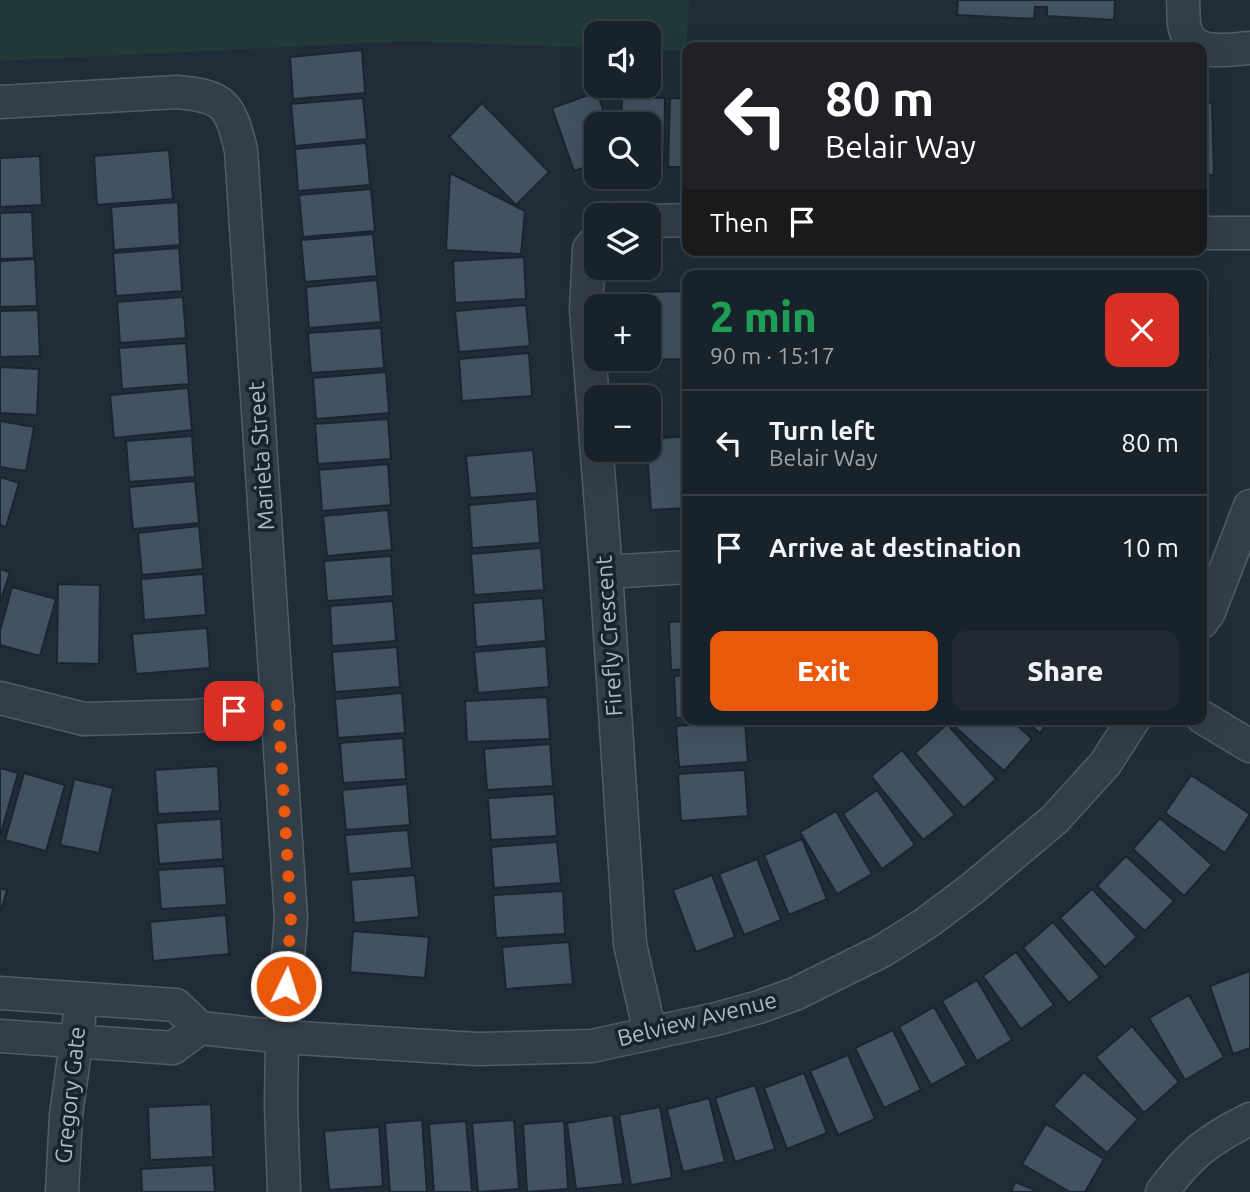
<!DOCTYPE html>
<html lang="en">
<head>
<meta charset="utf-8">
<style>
	:root { --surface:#18222b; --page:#212a33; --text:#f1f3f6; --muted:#9fa4a9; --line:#363f47; --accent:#ea580c }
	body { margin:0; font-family:Ubuntu,sans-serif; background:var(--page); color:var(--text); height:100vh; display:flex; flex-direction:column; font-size:26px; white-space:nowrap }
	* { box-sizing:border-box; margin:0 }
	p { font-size:23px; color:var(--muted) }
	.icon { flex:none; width:38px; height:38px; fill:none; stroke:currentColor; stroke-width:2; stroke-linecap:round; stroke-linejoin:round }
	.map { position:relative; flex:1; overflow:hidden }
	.side { position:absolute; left:682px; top:270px; width:525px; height:455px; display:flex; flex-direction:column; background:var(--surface); border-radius:14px; box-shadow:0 7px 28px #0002,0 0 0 2px var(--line) }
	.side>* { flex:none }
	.guide { position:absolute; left:682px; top:42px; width:525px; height:214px; border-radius:14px; box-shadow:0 7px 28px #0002,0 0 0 2px var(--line); background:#202124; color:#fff; overflow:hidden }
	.buttons { position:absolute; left:584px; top:21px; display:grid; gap:14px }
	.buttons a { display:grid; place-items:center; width:77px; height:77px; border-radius:14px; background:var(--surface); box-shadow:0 7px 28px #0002,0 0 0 2px var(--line); font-size:35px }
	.pin { position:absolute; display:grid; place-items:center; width:60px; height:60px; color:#fff; margin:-30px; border-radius:14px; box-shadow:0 4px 10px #0006 }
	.me { position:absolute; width:77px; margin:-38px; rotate:4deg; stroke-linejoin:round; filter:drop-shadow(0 0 5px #0008) }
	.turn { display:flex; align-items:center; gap:24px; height:147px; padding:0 28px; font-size:32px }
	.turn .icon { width:91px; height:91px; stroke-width:2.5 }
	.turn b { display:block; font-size:49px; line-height:60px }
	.then { display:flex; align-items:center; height:66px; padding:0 28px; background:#0003; gap:14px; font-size:26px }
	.round { display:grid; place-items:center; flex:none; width:74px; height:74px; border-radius:14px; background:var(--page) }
	.headline { display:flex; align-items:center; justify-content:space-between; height:119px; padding:0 28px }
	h1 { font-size:42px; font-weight:800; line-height:52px; color:#1e9e55 }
	.cta { display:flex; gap:14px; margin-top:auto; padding:14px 28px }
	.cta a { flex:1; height:80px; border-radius:14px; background:var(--accent); color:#fff; font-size:28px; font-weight:800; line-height:80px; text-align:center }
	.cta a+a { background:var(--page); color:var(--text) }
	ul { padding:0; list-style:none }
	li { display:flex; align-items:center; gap:21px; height:105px; padding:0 28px; border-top:2px solid var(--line) }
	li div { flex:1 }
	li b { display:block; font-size:26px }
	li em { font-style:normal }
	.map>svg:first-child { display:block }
	.green { fill:#22393a }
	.building { fill:#435261; stroke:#1b2530; stroke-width:2 }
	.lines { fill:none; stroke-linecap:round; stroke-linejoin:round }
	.minor-casing { stroke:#515c67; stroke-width:35 }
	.minor { stroke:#333e49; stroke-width:32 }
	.route { stroke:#ea580c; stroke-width:12; stroke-dasharray:0 21.6 }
	.labels { text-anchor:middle; stroke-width:7; stroke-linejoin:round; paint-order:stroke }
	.street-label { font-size:23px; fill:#aeb9c6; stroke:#19232e }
</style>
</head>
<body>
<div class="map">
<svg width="1250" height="1192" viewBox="0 0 1250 1192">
	<rect width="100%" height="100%" fill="#202d39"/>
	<path class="green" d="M0,0h689l-3,51 -37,-1v-17h-52v15l-188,-7 -409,20z"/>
	<path class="building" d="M958,0h157l-1,20 -67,-4v-9h-12l-1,12 -77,-4z
		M362,50l3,43 -72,6 -3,-42z
		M597,92l11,32h-11v39l-23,8 -22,-63z
		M622,97l43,1 -1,66h-15v-40h-28z
		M363,98l4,41 -72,7 -4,-42z
		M670,98l18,1v68h-20z
		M482,103l67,69 -33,33 -67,-68z
		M1212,103l2,72h-12v-71z
		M366,143l4,42 -72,6 -3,-42z
		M169,150l4,49 -76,6 -3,-49z
		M40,156l2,49 -42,2v-49z
		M450,173l75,38 -4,43 -75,-4z
		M371,189l4,42 -72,6 -4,-42z
		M178,202l2,43 -66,5 -3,-43z
		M32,212l2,46 -34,1v-46z
		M373,234l4,42 -72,6 -4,-42z
		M179,248l3,43 -66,5 -3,-43z
		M524,257l2,42 -71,4 -2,-42z
		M35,259l2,47 -37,1v-46z
		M377,280l4,42 -72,6 -3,-41z
		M688,291v68l-46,1 7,-1v-53h-8v-14z
		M1202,291h7v46h-7z
		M183,297l3,41 -66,5 -3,-41z
		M526,305l4,41 -71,6 -4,-41z
		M38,310l2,46 -40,1v-46z
		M381,328l3,40 -73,5 -3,-40z
		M186,343l3,41 -67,5 -3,-41z
		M1202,352l9,2 -7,41 -2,-1z
		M529,353l3,43 -70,5 -3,-42z
		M0,367l39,2 -2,46 -37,-2z
		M386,372l3,41 -73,6 -3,-41z
		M188,388l4,42 -78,8 -4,-43z
		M388,419l3,40 -73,5 -3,-40z
		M0,421l34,6 -8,44 -26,-4z
		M192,436l3,41 -66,5 -3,-41z
		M688,436v72l-37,2 -4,-60h2v-11z
		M533,450l4,43 -67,5 -4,-42z
		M388,464l3,41 -69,6 -3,-41z
		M0,477l19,6 -13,44 -6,-2z
		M195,481l4,42 -66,6 -4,-42z
		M537,499l3,44 -68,5 -3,-43z
		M388,510l4,40 -65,6 -4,-40z
		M199,526l4,43 -61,6 -4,-42z
		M541,548l3,42 -70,5 -3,-41z
		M391,556l2,40 -66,5 -3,-40z
		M0,569l10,3 -10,31z
		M203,574l3,41 -62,5 -3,-41z
		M58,584l42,1 -1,79 -42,-1z
		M12,587l44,12 -16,57 -40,-11v-14z
		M543,598l3,43 -70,6 -3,-44z
		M393,601l3,40 -64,5 -2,-40z
		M688,621v48l-17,1 -2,-48z
		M207,628l3,40 -74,6 -4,-40z
		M546,646l3,41 -71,6 -4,-41z
		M397,647l3,40 -65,5 -3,-40z
		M688,675v42l-12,1 -2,-42z
		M402,693l3,40 -67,5 -3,-39z
		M547,697l3,42 -83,3 -2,-41z
		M958,719h53l21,20 -28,32 -51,-46z
		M1023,719h27l-10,14z
		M745,721l3,41 -69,5 -3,-41z
		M947,724l49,55 -32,29 -49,-55z
		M403,738l3,41 -63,4 -3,-40z
		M550,744l3,42 -66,4 -3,-41z
		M902,750l53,65 -32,25 -52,-64z
		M218,766l2,45 -62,3 -3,-44z
		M0,768l18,5 -17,60 -1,-1z
		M745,770l3,46 -67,5 -3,-47z
		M24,773l41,12 -19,66 -41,-11z
		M1191,775l59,39 -25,39 -60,-40z
		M74,779l39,9 -14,65 -39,-8z
		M407,784l3,41 -64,5 -4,-40z
		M877,790l38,55 -33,24 -39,-55z
		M554,794l3,42 -66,4 -3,-42z
		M836,811l36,63 -35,20 -37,-62z
		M1160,818l52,47 -28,31 -51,-47z
		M221,819l2,40 -64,5 -3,-41z
		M408,830l4,38 -63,6 -4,-39z
		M802,839l25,60 -38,16 -25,-60z
		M557,842l4,41 -67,5 -3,-41z
		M1126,856l48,45 -29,30 -48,-45z
		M757,859l24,61 -37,15 -25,-61z
		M224,866l3,39 -66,4 -3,-39z
		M415,875l4,42 -65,6 -3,-43z
		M712,875l23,62 -39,15 -23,-62z
		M0,888l7,2 -7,24z
		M1092,889l45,48 -32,30 -45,-49z
		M563,891l2,43 -69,4 -3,-43z
		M226,915l3,39 -76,7 -3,-39z
		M1053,922l47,55 -31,26 -46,-55z
		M353,931l76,6 -4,41 -75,-6z
		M569,942l4,42 -67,5 -4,-42z
		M1016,952l38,53 -33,24 -38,-53z
		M1250,971v77l-17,6 -23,-68z
		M977,980l35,60 -35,21 -35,-60z
		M1189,995l35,62 -39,23 -36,-62z
		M934,1007l33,58 -36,20 -32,-58z
		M1132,1026l47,56 -35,31 -48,-56z
		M893,1030l28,60 -37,18 -29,-60z
		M848,1055l27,64 -37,16 -28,-64z
		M1084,1072l54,47 -31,34 -54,-47z
		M804,1073l23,60 -40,16 -23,-61z
		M755,1085l20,64 -40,13 -20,-64z
		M709,1098l16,64 -42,10 -16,-63z
		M211,1104l2,53 -63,3 -2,-53z
		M660,1107l12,71 -41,7 -12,-70z
		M613,1115l10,69 -47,5 -9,-66z
		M422,1120l5,72h-37l-5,-69z
		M514,1120l5,69 -41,3 -6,-69z
		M466,1121l6,71h-38l-5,-68z
		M564,1121l4,68 -41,3 -4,-68z
		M1046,1124l58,35 -19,33h-15l-48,-28z
		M379,1127l4,59 -54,4 -5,-59z
		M213,1165l2,27h-73l-1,-23z
		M1015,1182l24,10h-28z"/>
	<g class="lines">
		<defs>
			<path id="minor" d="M1183,0c1,11 -1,24 4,34 10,23 44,15 63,14
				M0,102l177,-10c48,4 53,13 64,58l50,768 -9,119 -1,69 3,86
				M649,221l39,-1
				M1202,233h48
				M597,239l-8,10 -3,61 20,262 24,372 20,89
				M606,572l82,-5
				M1202,622l7,-10 41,-106
				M0,698l84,21 111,-3 83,-10
				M1202,717l48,29
				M0,993l176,12 24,23 82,9 195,12 115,-3 124,-27 43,-12 36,-13 87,-43 43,-27 48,-36 82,-69 50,-55 29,-45
				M0,1036l173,12 27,-20
				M62,1192l4,-77 13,-94
				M1162,1192c28,-38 46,-52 88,-73"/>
		</defs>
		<use href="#minor" class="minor-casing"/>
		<use href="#minor" class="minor"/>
	</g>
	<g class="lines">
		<path class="route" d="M234,711l44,-6 13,213 -5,68"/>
	</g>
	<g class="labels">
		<g class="street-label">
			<text transform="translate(261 456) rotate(-94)" y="8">Marieta Street</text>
			<text transform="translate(609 636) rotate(-94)" y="8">Firefly Crescent</text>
			<text transform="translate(697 1019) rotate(-14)" y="8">Belview Avenue</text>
			<text transform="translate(70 1095) rotate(-84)" y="8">Gregory Gate</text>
		</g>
	</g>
</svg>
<div class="buttons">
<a><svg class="icon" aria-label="sound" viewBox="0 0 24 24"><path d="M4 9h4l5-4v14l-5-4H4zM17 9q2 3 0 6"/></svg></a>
<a><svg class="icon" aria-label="search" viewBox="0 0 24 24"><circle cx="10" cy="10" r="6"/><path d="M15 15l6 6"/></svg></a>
<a><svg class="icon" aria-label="layers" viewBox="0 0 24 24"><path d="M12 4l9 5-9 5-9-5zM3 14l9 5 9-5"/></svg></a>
<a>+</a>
<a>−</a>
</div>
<div class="pin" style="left:234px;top:711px;background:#d93025"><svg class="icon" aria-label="arrive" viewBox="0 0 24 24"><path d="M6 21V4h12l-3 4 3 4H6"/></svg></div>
<svg class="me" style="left:286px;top:986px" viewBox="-20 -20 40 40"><circle r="17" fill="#ea580c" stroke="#fff" stroke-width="3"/><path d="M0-11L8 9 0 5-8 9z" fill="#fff"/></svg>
<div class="guide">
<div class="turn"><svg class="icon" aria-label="left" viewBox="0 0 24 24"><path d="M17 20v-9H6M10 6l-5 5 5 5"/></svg><div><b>80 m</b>Belair Way</div></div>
<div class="then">Then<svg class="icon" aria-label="arrive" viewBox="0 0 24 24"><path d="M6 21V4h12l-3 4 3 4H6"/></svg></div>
</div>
<section class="side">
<div class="headline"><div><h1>2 min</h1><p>90 m · 15:17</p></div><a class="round" style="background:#d93025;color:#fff"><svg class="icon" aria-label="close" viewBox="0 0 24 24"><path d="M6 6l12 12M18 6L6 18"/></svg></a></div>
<ul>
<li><svg class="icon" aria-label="left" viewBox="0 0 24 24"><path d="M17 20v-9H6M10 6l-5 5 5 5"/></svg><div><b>Turn left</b><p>Belair Way</p></div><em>80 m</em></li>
<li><svg class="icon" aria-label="arrive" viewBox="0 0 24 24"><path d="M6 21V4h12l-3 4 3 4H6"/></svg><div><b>Arrive at destination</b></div><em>10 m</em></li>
</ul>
<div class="cta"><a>Exit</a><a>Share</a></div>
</section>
</div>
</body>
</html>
